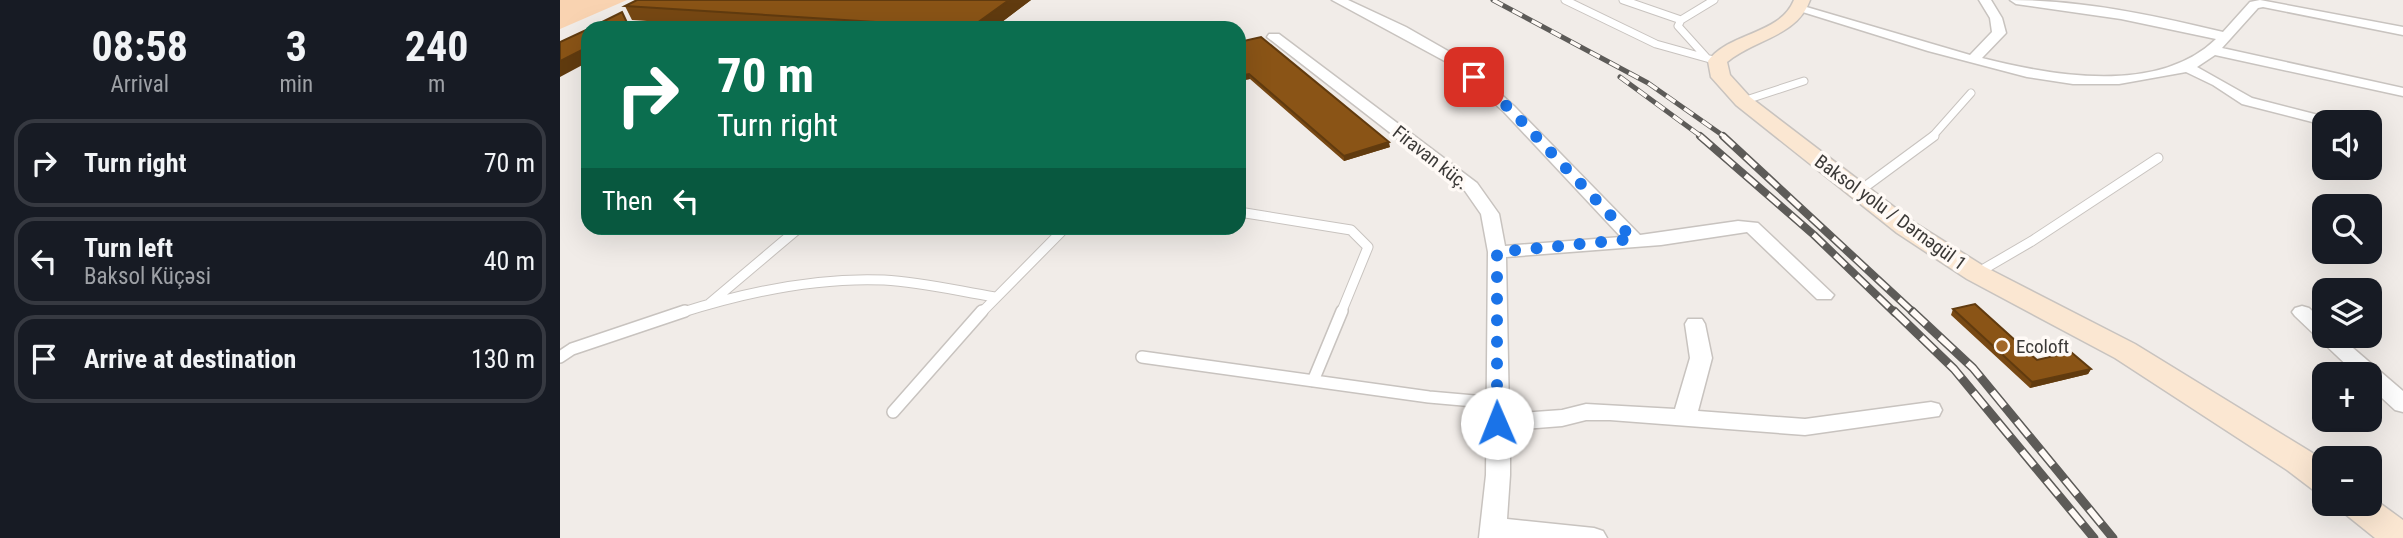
<!DOCTYPE html>
<html lang="en">
<head>
<meta charset="utf-8">
<style>
	:root { --surface:#171b24; --page:#242831; --text:#f1f3f6; --muted:#9ea1a6; --line:#363941 }
	body { margin:0; font-family:"Roboto Condensed",sans-serif; background:var(--page); color:var(--text); height:100vh; display:flex; flex-direction:column; font-size:26px; white-space:nowrap }
	* { box-sizing:border-box; margin:0 }
	p { font-size:23px; color:var(--muted) }
	.icon { flex:none; width:38px; height:38px; fill:none; stroke:currentColor; stroke-width:2; stroke-linecap:round; stroke-linejoin:round }
	.map { position:relative; flex:1; overflow:hidden }
	.panel { display:flex; flex-direction:column; background:var(--surface); width:560px }
	.panel>* { flex:none }
	.guide { position:absolute; left:21px; top:21px; width:665px; height:214px; border-radius:21px; box-shadow:0 7px 28px #0002; background:#0b6e4f; color:#fff; overflow:hidden }
	.fabs { position:absolute; left:1752px; top:110px; display:grid; gap:14px }
	.fabs a { display:grid; place-items:center; width:70px; height:70px; border-radius:14px; background:var(--surface); box-shadow:0 7px 28px #0002; font-size:35px }
	.pin { position:absolute; display:grid; place-items:center; width:60px; height:60px; color:#fff; margin:-30px; border-radius:14px; box-shadow:0 4px 10px #0006 }
	.me { position:absolute; width:77px; margin:-38px; rotate:359deg; stroke-linejoin:round; filter:drop-shadow(0 0 5px #0008) }
	.turn { display:flex; align-items:center; gap:24px; height:147px; padding:0 21px; font-size:32px }
	.turn .icon { width:91px; height:91px; stroke-width:2.5 }
	.turn b { display:block; font-size:49px; line-height:60px }
	.then { display:flex; align-items:center; height:66px; padding:0 21px; background:#0003; gap:14px; font-size:26px }
	.eta { display:flex; justify-content:space-evenly; align-items:center; height:119px; text-align:center }
	.eta b { font-size:42px; font-weight:700; line-height:49px }
	ul { padding:0; list-style:none }
	li { display:flex; align-items:center; gap:21px; height:88px; margin:0 14px 10px; padding:0 7px; border:4px solid var(--line); border-radius:21px }
	li div { flex:1 }
	li b { display:block; font-size:26px }
	li em { font-style:normal }
	main { display:flex; flex:1; min-height:0 }
	.map>svg:first-child { display:block }
	.green { fill:#f9d3b1 }
	.lines { fill:none; stroke-linecap:round; stroke-linejoin:round }
	.service-far2-casing { stroke:#c8c3bf; stroke-width:9 }
	.service-far1-casing { stroke:#c8c3bf; stroke-width:11 }
	.service-casing { stroke:#c8c3bf; stroke-width:14 }
	.minor-casing { stroke:#c8c3bf; stroke-width:3 }
	.secondary-casing { stroke:#c8c3bf; stroke-width:3 }
	.service-far2 { stroke:#fff; stroke-width:7 }
	.service-far1 { stroke:#fff; stroke-width:9 }
	.service { stroke:#fff; stroke-width:11 }
	.minor { fill:#fff; fill-rule:evenodd }
	.secondary { fill:#fbe7d2; fill-rule:evenodd }
	.rail-far2-casing { stroke:#5d5b58; stroke-width:5 }
	.rail-far1-casing { stroke:#5d5b58; stroke-width:8 }
	.rail-casing { stroke:#5d5b58; stroke-width:9 }
	.rail-far2 { stroke:#fffaf6; stroke-width:3.5; stroke-dasharray:11; stroke-linecap:butt }
	.rail-far1 { stroke:#fffaf6; stroke-width:5; stroke-dasharray:15; stroke-linecap:butt }
	.rail { stroke:#fffaf6; stroke-width:6; stroke-dasharray:19; stroke-linecap:butt }
	.wall { fill:#774813 }
	.shaded-wall { fill:#613b0f }
	.building { fill:#8a5416; stroke:#613b0f; stroke-width:2 }
	.route { stroke:#1a73e8; stroke-width:12; stroke-dasharray:0 21.6 }
	.poi-dot { fill:#a26728; stroke:#fffaf6; stroke-width:2.5 }
	.labels { text-anchor:middle; stroke-width:7; stroke-linejoin:round; paint-order:stroke }
	.street-label { font-size:19px; fill:#3b3937; stroke:#fffaf6 }
	.poi-label { font-size:19px; fill:#3b3937; stroke:#fffaf6; text-anchor:start }
</style>
</head>
<body>
<main>
<section class="panel">
<div class="eta">
<div><b>08:58</b><p>Arrival</p></div>
<div><b>3</b><p>min</p></div>
<div><b>240</b><p>m</p></div>
</div>
<ul>
<li><svg class="icon" aria-label="right" viewBox="0 0 24 24"><path d="M7 20v-9h11M14 6l5 5-5 5"/></svg><div><b>Turn right</b></div><em>70 m</em></li>
<li><svg class="icon" aria-label="left" viewBox="0 0 24 24"><path d="M17 20v-9H6M10 6l-5 5 5 5"/></svg><div><b>Turn left</b><p>Baksol Küçəsi</p></div><em>40 m</em></li>
<li><svg class="icon" aria-label="arrive" viewBox="0 0 24 24"><path d="M6 21V4h12l-3 4 3 4H6"/></svg><div><b>Arrive at destination</b></div><em>130 m</em></li>
</ul>
</section>
<div class="map">
<svg width="1843" height="538" viewBox="0 0 1843 538">
	<rect width="100%" height="100%" fill="#f1ece8"/>
	<path class="green" d="M0,0h67l-67,29z"/>
	<g class="lines">
		<defs>
			<path id="service-far2" d="M1005,0l91,44 61,17
				M1063,0l58,20
				M1146,57l-28,-31 3,-6 33,-20
				M1183,101l61,-20
				M1372,137l39,-44"/>
			<path id="service-far1" d="M1298,192l76,-56
				M679,212l112,18 17,17 -27,66
				M1417,273l55,-32 126,-83
				M149,304l90,-76
				M120,313c66,-21 135,-36 204,-33 38,2 74,11 111,17
				M421,313l84,-85"/>
			<path id="service" d="M0,357l12,-8 113,-38
				M582,357l287,40 68,6
				M753,381l29,-70
				M333,412l89,-101"/>
			<path id="minor" d="M772,0h16l58,27 56,32 52,47 126,129 98,-14 20,2 76,72 -3,4h-14l-70,-67 -86,13 -155,12 3,157 53,-4 24,-6 89,5 15,-51 -5,-34 3,-5h14l3,5 7,34 -14,53 107,8 126,-17 8,2 3,6 -3,6 -134,19 -195,-15h-24l-24,6 -52,4v45l-3,44 87,9 9,3 4,7h-128l7,-63 2,-223 -7,-38 -16,-23 -198,-154 2,-3h10l198,149 22,31 6,32 116,-9 -117,-125 -52,-47z
				M1419,0h12l11,18 4,15 -24,25c71,18 176,37 234,-19l-95,-20 -105,-15 -6,-4c72,0 143,15 213,32l27,-30 10,-2 143,27v8l-140,-28 -5,1 -36,40 181,40v8l-188,-41 -18,12 55,31 82,21 3,3h-13v3l-82,-21 -29,-19 -27,-13 -67,12h-46l-46,-7 -99,-26 -135,-42 2,-3h8l167,49 22,-23 -2,-14z
				M1742,306l7,2 15,14v14h15l64,55v21l-8,-2 -25,-23v-13h-14l-61,-58 -3,-4 3,-4z"/>
			<path id="secondary" d="M1234,0h16c-13,37 -56,39 -83,62l3,13 20,22 165,126 70,44 150,77 176,108 13,10v31l-12,-4 -25,-19 -172,-112 -148,-79 -70,-46 -161,-128 -25,-28 -3,-16c21,-29 72,-26 86,-61z
				M1810,496l33,24v18h-28l-31,-25 -5,-9h31z"/>
		</defs>
		<use href="#service-far2" class="service-far2-casing"/>
		<use href="#service-far1" class="service-far1-casing"/>
		<use href="#service" class="service-casing"/>
		<use href="#minor" class="minor-casing"/>
		<use href="#secondary" class="secondary-casing"/>
		<use href="#service-far2" class="service-far2"/>
		<use href="#service-far1" class="service-far1"/>
		<use href="#service" class="service"/>
		<use href="#minor" class="minor"/>
		<use href="#secondary" class="secondary"/>
		<defs>
			<path id="rail-far2" d="M933,0l155,83 77,54
				M1060,77l82,60"/>
			<path id="rail-far1" d="M1140,136l114,99 81,78
				M1163,136l191,177"/>
			<path id="rail" d="M1334,311l60,58 140,169
				M1352,311l61,57 140,170"/>
		</defs>
		<use href="#rail-far2" class="rail-far2-casing"/>
		<use href="#rail-far1" class="rail-far1-casing"/>
		<use href="#rail" class="rail-casing"/>
		<use href="#rail-far2" class="rail-far2"/>
		<use href="#rail-far1" class="rail-far1"/>
		<use href="#rail" class="rail"/>
	</g>
	<path class="wall" d="M471,0l-37,28h-243l-119,-8 -7,-14z
		M679,42l151,105 -46,14 -94,-82 -11,2z
		M1393,309l84,51 54,9 -3,5 -58,14 -79,-73z"/>
	<path class="shaded-wall" d="M449,0h22l-37,28h-24z
		M28,47v15l-28,15v-16z
		M689,74l1,5 -11,2v-5z
		M829,142l1,5 -46,14v-5z
		M1531,369l-3,5 -58,14 2,-6z"/>
	<path class="building" d="M77,0h372l-39,28 -345,-22z
		M62,12l7,15 -3,1h-36z
		M28,29v18l-28,14v-19z
		M701,37l128,105 -45,14 -95,-82 -10,2v-34z
		M1415,304l62,56 34,-8 20,17 -59,13 -79,-73z"/>
	<g class="lines">
		<path class="route" d="M914,77l36,32 123,130 -136,13v171"/>
	</g>
	<circle class="poi-dot" cx="1442" cy="346" r="7"/>
	<g class="labels">
		<g class="street-label">
			<text transform="translate(871 157) rotate(38)" y="7">Firavan küç.</text>
			<text transform="translate(1331 212) rotate(36)" y="7">Baksol yolu / Dərnəgül 1</text>
		</g>
		<g class="poi-label">
			<text x="1456" y="353">Ecoloft</text>
		</g>
	</g>
</svg>
<div class="fabs">
<a><svg class="icon" aria-label="sound" viewBox="0 0 24 24"><path d="M4 9h4l5-4v14l-5-4H4zM17 9q2 3 0 6"/></svg></a>
<a><svg class="icon" aria-label="search" viewBox="0 0 24 24"><circle cx="10" cy="10" r="6"/><path d="M15 15l6 6"/></svg></a>
<a><svg class="icon" aria-label="layers" viewBox="0 0 24 24"><path d="M12 4l9 5-9 5-9-5zM3 14l9 5 9-5"/></svg></a>
<a>+</a>
<a>−</a>
</div>
<div class="pin" style="left:914px;top:77px;background:#d93025"><svg class="icon" aria-label="arrive" viewBox="0 0 24 24"><path d="M6 21V4h12l-3 4 3 4H6"/></svg></div>
<svg class="me" style="left:937px;top:423px" viewBox="-20 -20 40 40"><circle r="19" fill="#fff"/><path d="M0-13L10 11 0 6-10 11z" fill="#1a73e8"/></svg>
<div class="guide">
<div class="turn"><svg class="icon" aria-label="right" viewBox="0 0 24 24"><path d="M7 20v-9h11M14 6l5 5-5 5"/></svg><div><b>70 m</b>Turn right</div></div>
<div class="then">Then<svg class="icon" aria-label="left" viewBox="0 0 24 24"><path d="M17 20v-9H6M10 6l-5 5 5 5"/></svg></div>
</div>
</div>
</main>
</body>
</html>
